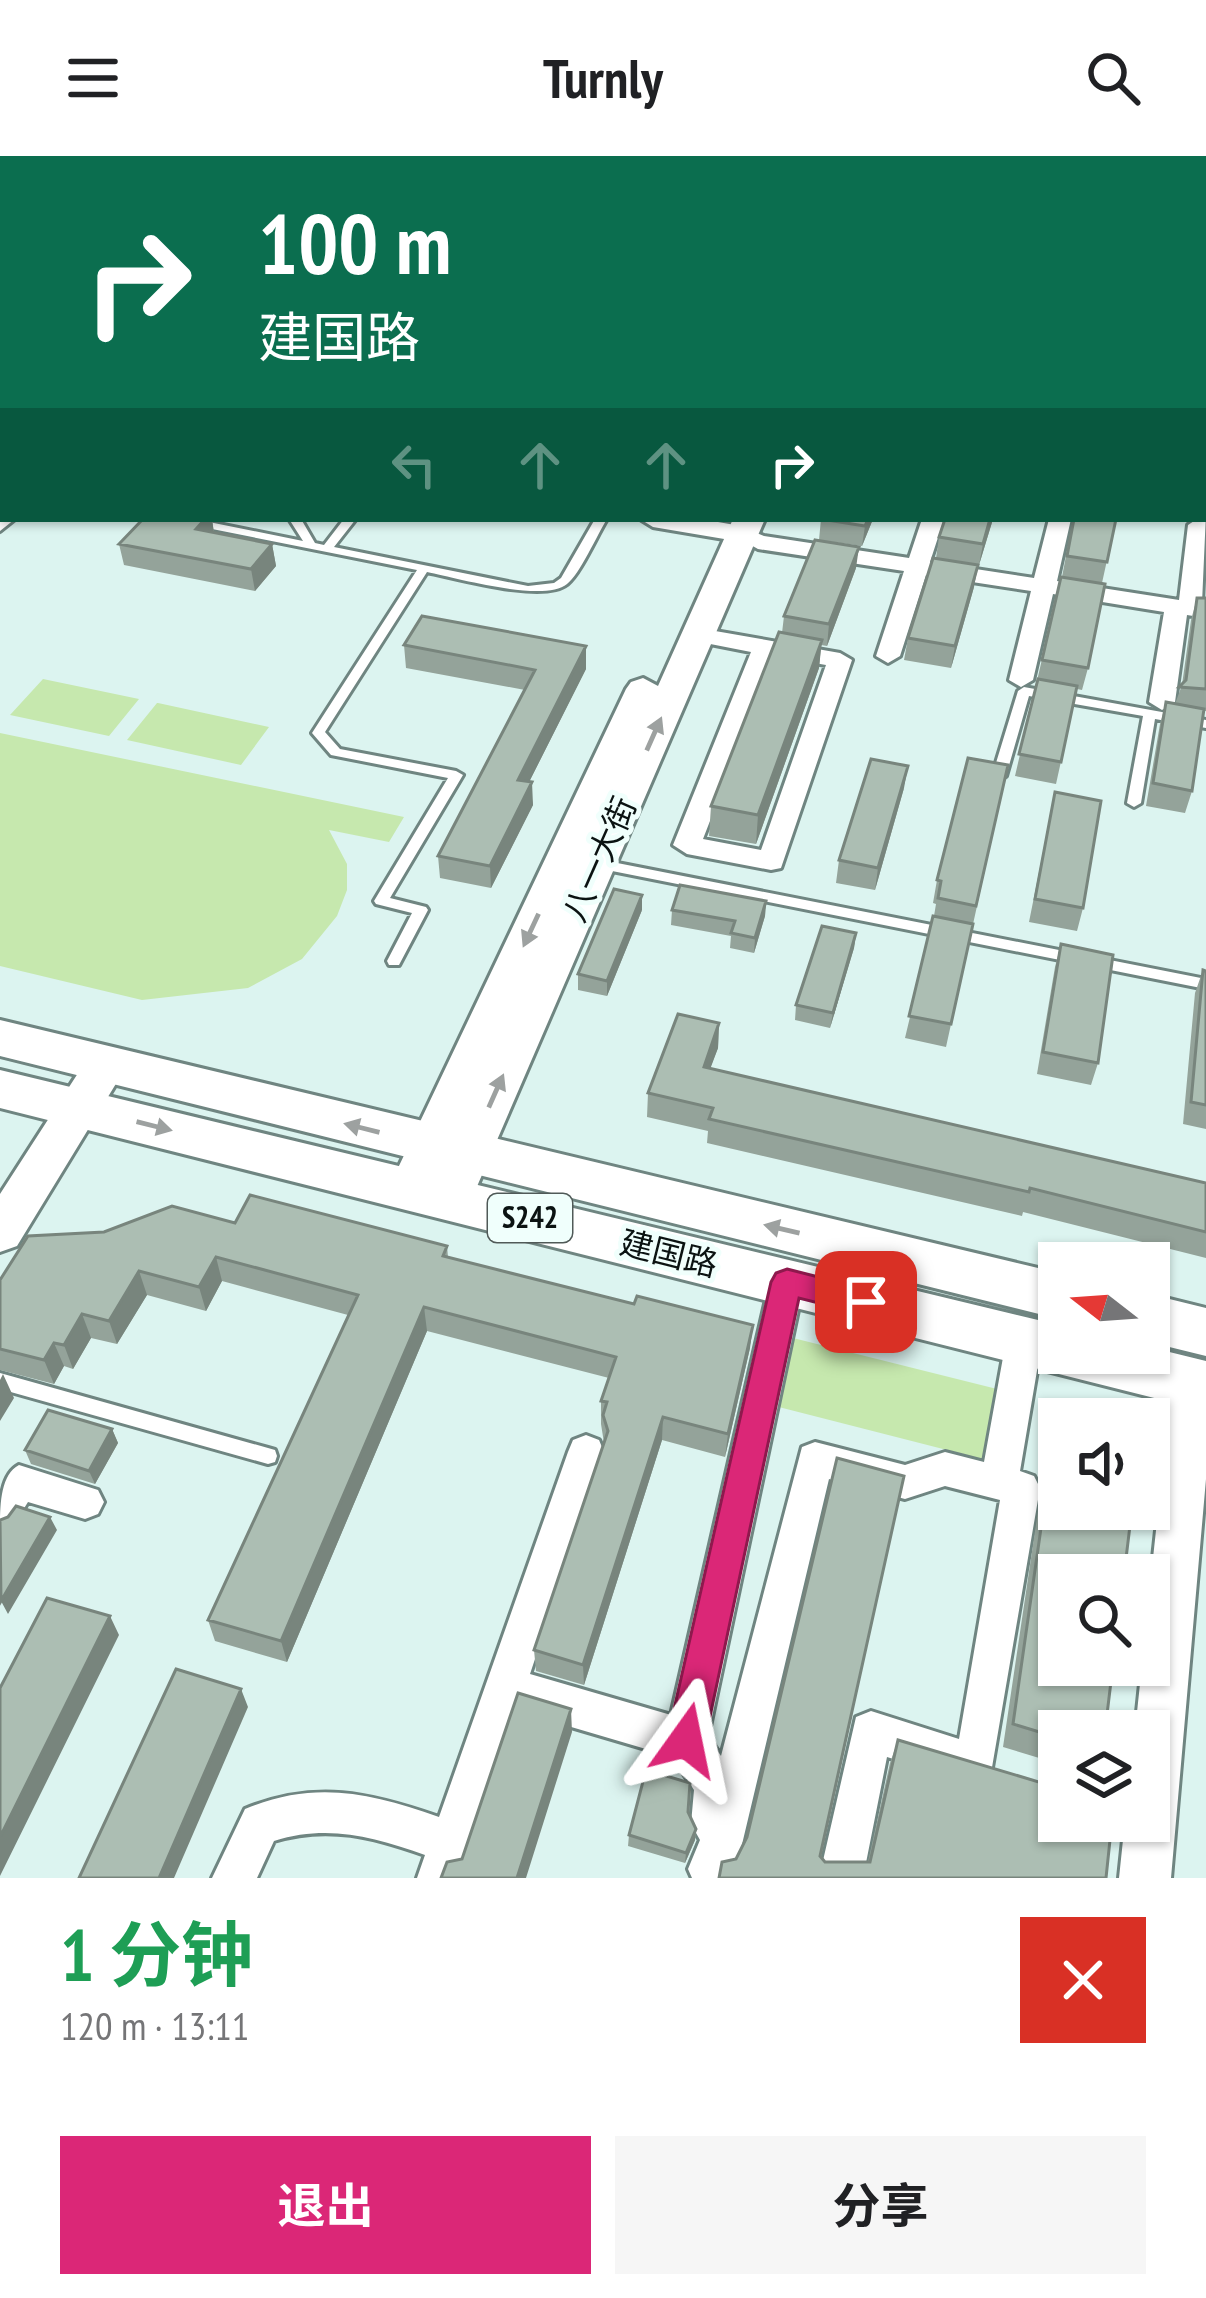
<!DOCTYPE html>
<html lang="zh">
<head>
<meta charset="utf-8">
<style>
	:root { --surface:#fff; --page:#f6f6f6; --text:#202124; --muted:#757577; --accent:#db2777 }
	body { margin:0; font-family:"PT Sans Narrow","Noto Sans SC",sans-serif; background:var(--page); color:var(--text); height:100vh; display:flex; flex-direction:column; font-size:45px; white-space:nowrap }
	* { box-sizing:border-box; margin:0 }
	p { font-size:39px; color:var(--muted) }
	.icon { flex:none; width:66px; height:66px; fill:none; stroke:currentColor; stroke-width:2; stroke-linecap:round; stroke-linejoin:round }
	.map { position:relative; height:1722px; overflow:hidden }
	.drawer { display:flex; flex-direction:column; background:var(--surface); flex:1 }
	.drawer>* { flex:none }
	.guide { position:absolute; left:0px; top:0px; width:1206px; height:366px; box-shadow:0 3px 9px #0004; background:#0b6e4f; color:#fff; overflow:hidden }
	.needle { width:78px; rotate:287deg }
	.fabs { position:absolute; left:1038px; top:1086px; display:grid; gap:24px }
	.fabs a { display:grid; place-items:center; width:132px; height:132px; border-radius:0px; background:var(--surface); box-shadow:0 3px 9px #0004; font-size:60px }
	.pin { position:absolute; display:grid; place-items:center; width:102px; height:102px; color:#fff; margin:-51px; border-radius:24px; box-shadow:0 6px 18px #0006 }
	.me { position:absolute; width:132px; margin:-66px; rotate:12deg; stroke-linejoin:round; filter:drop-shadow(0 0 9px #0008) }
	.turn { display:flex; align-items:center; gap:42px; height:252px; padding:0 60px; font-size:54px }
	.turn .icon { width:156px; height:156px; stroke-width:2.5 }
	.turn b { display:block; font-size:84px; line-height:102px }
	.lanes { display:flex; align-items:center; height:114px; padding:0 60px; background:#0003; justify-content:center; gap:60px; direction:ltr }
	.lanes .off { opacity:.35 }
	.round { display:grid; place-items:center; flex:none; width:126px; height:126px; border-radius:0px; background:var(--page) }
	.head { display:flex; align-items:center; justify-content:space-between; height:204px; padding:0 60px }
	h1 { font-size:72px; font-weight:700; line-height:90px; color:#1e9e55 }
	.primary-button { display:flex; gap:24px; margin-top:auto; padding:24px 60px }
	.primary-button a { flex:1; height:138px; border-radius:0px; background:var(--accent); color:#fff; font-size:48px; font-weight:700; line-height:138px; text-align:center }
	.primary-button a+a { background:var(--page); color:var(--text) }
	header { display:flex; justify-content:space-between; align-items:center; height:156px; padding:0 60px; background:var(--surface); font-size:54px; font-weight:700 }
	.map>svg:first-child { display:block }
	.green { fill:#c6e8ae }
	.lines { fill:none; stroke-linecap:round; stroke-linejoin:round }
	.service-casing { stroke:#6f8581; stroke-width:6 }
	.minor-casing { stroke:#6f8581; stroke-width:6 }
	.tertiary-casing { stroke:#6f8581; stroke-width:6 }
	.secondary-casing { stroke:#6f8581; stroke-width:6 }
	.primary-casing { stroke:#6f8581; stroke-width:6 }
	.service { fill:#fff; fill-rule:evenodd }
	.minor { fill:#fff; fill-rule:evenodd }
	.tertiary { fill:#fff; fill-rule:evenodd }
	.secondary { fill:#fff; fill-rule:evenodd }
	.primary { fill:#fff; fill-rule:evenodd }
	.wall { fill:#94a39a }
	.shaded-wall { fill:#78857d }
	.building { fill:#acbeb3; stroke:#78857d; stroke-width:3 }
	.oneway { fill:#9da1a0 }
	.route { fill:#db2777; stroke:#8e194d; stroke-width:3 }
	.labels { text-anchor:middle; stroke-width:10; stroke-linejoin:round; paint-order:stroke }
	.shield { fill:#f0fffc; stroke:#505a58; stroke-width:3 }
	.shield-label { font-size:30px; font-weight:bold; fill:#0b1312 }
	.street-label { font-size:33px; fill:#0b1312; stroke:#f0fffc }
</style>
</head>
<body>
<header><svg class="icon" aria-label="menu" viewBox="0 0 24 24"><path d="M4 6h16M4 12h16M4 18h16"/></svg>Turnly<svg class="icon" aria-label="search" viewBox="0 0 24 24"><circle cx="10" cy="10" r="6"/><path d="M15 15l6 6"/></svg></header>
<div class="map">
<svg width="1206" height="1722" viewBox="0 0 1206 1722">
	<rect width="100%" height="100%" fill="#dcf4f0"/>
	<path class="green" d="M43,523l96,20 -30,37 -99,-21z
		M157,547h1l111,24 -28,38 -114,-25z
		M0,577l404,84 -15,25 -60,-12 18,34v26l-10,26 -35,43 -54,29 -106,12 -142,-34z
		M785,1180l216,54 -11,71 -223,-57z"/>
	<g class="lines">
		<defs>
			<path id="service" d="M146,0h9l-3,3h-9z
				M368,0h9l-2,3h-9z
				M521,0h8l-2,3h-8z
				M640,0h8l-2,3h-8z
				M736,0h8l-2,3h-8z
				M950,0h10l4,3h-10z
				M3,119v7l-3,1v-7z
				M3,363h12l-15,12v-9z
				M171,363h23l109,22 -14,-22h12l14,24 9,2 20,-26h12l-22,28 194,39 26,-3 7,-5 34,-59h12c-10,16 -27,55 -40,65 -23,19 -110,-6 -140,-12l-102,160 15,17 116,22 7,4 -73,123 36,9 2,3 -29,55h-10l-2,-4 25,-48 -36,-9 -2,-3 74,-123 -117,-23 -19,-22 105,-163 -240,-48z
				M1024,531l182,33v8l-51,-9 -14,84 -7,4 -7,-4 16,-87 -114,-20 -23,80 -7,4 -5,-1 -2,-3 26,-85z
				M597,703l609,120v10l-614,-122 -2,-3 2,-3z
				M0,1217l268,75 7,2 2,6 -2,6 -7,2 -268,-75z"/>
			<path id="minor" d="M1203,208l3,1v12l-3,-1z
				M1206,357l-4,90 4,15 -19,-3 -12,87 -13,8 -13,-8 15,-90 -111,-18 -20,86 -12,7 -12,-7 22,-89 -105,-16 -26,81 -12,7 -12,-7 28,-85 -146,-22 -27,-15 11,-7 22,9 145,22 13,-39h22l-14,43 104,16 15,-59h22l-14,62 122,19 9,-75z
				M698,472l142,25 12,7 -71,208 -10,2 -84,-16 -14,-9 78,-193 -61,-12 -4,-5zM774,500l52,9 -65,185 -58,-11z
				M787,1112l12,4 5,10 -96,454 13,20 81,-309 13,-5 90,23 40,-13 39,10 22,-121 6,-11 12,-4 12,4 6,11 -22,130 14,5 6,12 -50,291 -15,6 -17,-12 -8,4 -63,-20 -24,121h-44l37,-161 15,-6 88,28 41,-239 -55,-14 -40,13 -76,-20 -90,378 -10,21h-37l-4,-9 12,-29 -9,-16 3,-34 -21,-33 -156,-46 -56,167h-44l8,-23c-51,-18 -97,-31 -151,-14l-17,37h-45l33,-69c70,-29 125,-16 194,8l129,-365 5,-12 13,-5 13,5 5,12 -74,222 141,41 99,-433 5,-10z
				M19,1309l79,25 6,12 -6,12 -13,5 -57,-17 -15,24 -13,5c0,-25 0,-56 19,-66z"/>
			<path id="tertiary" d="M640,363h61l51,9 3,6 -13,8 -89,-15z
				M1193,1208l13,5v110l-35,399h-52l6,-57h24v-90h-14l7,-66h7v-70l23,-212 6,-13z"/>
			<path id="secondary" d="M878,0h24l-26,3z
				M1195,0h11v12l-3,-9h-10z
				M733,363h32l-293,679 -7,13 -16,5 -16,-5 -5,-10 -17,6 -16,-5 -7,-13 238,-500 5,-7 12,-4 15,8z
				M106,892l15,5 7,11 -111,182 -17,6v-58l91,-141z"/>
			<path id="primary" d="M0,864l1059,253v46l-1059,-263z
				M0,914l1059,255v28h90v-6l57,14v50l-1206,-303z
				M1149,1138l57,14v48l-57,-14z"/>
		</defs>
		<use href="#service" class="service-casing"/>
		<use href="#minor" class="minor-casing"/>
		<use href="#tertiary" class="tertiary-casing"/>
		<use href="#secondary" class="secondary-casing"/>
		<use href="#primary" class="primary-casing"/>
		<use href="#service" class="service"/>
		<use href="#minor" class="minor"/>
		<use href="#tertiary" class="tertiary"/>
		<use href="#secondary" class="secondary"/>
		<use href="#primary" class="primary"/>
	</g>
	<path class="wall" d="M399,0h89l-3,3h-77l-9,-1z
		M143,363h84l-1,2 -14,-2 2,14 58,11 4,22 -21,25 -131,-26 -5,-21z
		M821,363h52l-11,27 -43,-6z
		M993,363l-14,46 -43,-7 3,-21z
		M1073,363h43l-14,64 -40,-6z
		M856,412l-29,78 -6,-1 -2,23 -63,176 -47,-8 2,-30 71,-173 2,-17z
		M1061,421l27,91 -6,22 -5,-1 -21,95 -41,-8z
		M974,431l-23,81 -47,-8 4,-22z
		M1197,442h9v113h-2l-12,80 -7,22 -39,-7 14,-82 6,-22 9,2 7,-19 9,-65z
		M404,489l182,1v23l-57,113 4,23 -42,83 -51,-10 -2,-22 87,-166 -119,-22z
		M1008,609l-62,282 -41,-9 29,-122 2,-12 -3,-1 4,-23z
		M904,632l-29,102 -39,-7 3,-23z
		M1055,636l28,116 -6,23 -48,-9z
		M766,745l-1,15 -11,37 -24,-5 1,-12 -60,-11 1,-15z
		M642,754l-35,86 -29,-6v-16z
		M856,777l-2,15 -24,80 -35,-8 1,-15z
		M1061,788l37,119 -7,22 -54,-11 18,-107z
		M1203,814l3,1v158l-23,-5 12,-131z
		M719,867l-1,25 -8,20 496,115v75l-183,-46 -1,4 -315,-73 1,-12 -61,-14 1,-24z
		M235,1067l212,23 1,11 302,91 -25,109 -63,-17 -78,245 -48,-14 -2,-21 70,-207 -3,-19v-23l8,-23 -182,-47 -140,331 -72,-21 -7,-21 140,-305 -126,-34 -16,30 -59,-16 -30,49 -26,-6 -18,31 -9,-3 -10,18 -54,-14v-90l104,-48z
		M112,1273l6,14 -23,41 -64,-20 -6,-14z
		M1055,1274l4,301v33l-56,-17 43,-290z
		M898,1584l208,138h-387l101,-22 5,6h43l22,-99z
		M688,1656l8,17 -1,11 -10,23 -57,-17 1,-11z"/>
	<path class="shaded-wall" d="M98,0h28l-4,3h-28z
		M3,73v23l-3,3v-24z
		M205,363h7l2,15 -18,-5z
		M868,363h5l-11,27 3,-20z
		M990,363h3l-14,46 4,-21z
		M272,388l4,22 -21,25 -4,-22z
		M859,391l-3,21 -29,78 2,-22z
		M978,409l-4,22 -23,81 4,-22z
		M822,484l-3,28 -63,176 2,-29z
		M586,490v23l-67,133 -1,-22z
		M908,610l-4,22 -29,102 3,-22z
		M532,626l1,23 -42,83 -1,-22z
		M642,739v15l-35,86v-15z
		M766,745l-1,15 -11,37 1,-15z
		M856,777l-2,15 -24,80 3,-15z
		M719,867l-1,25 -16,43 2,-24z
		M216,1101l6,24 -16,30 -7,-24z
		M139,1115l8,24 -30,49 -8,-23z
		M424,1151l3,24 -140,331 -6,-21z
		M82,1158l9,24 -18,31 -9,-24z
		M753,1169l-3,23 -25,109 3,-23z
		M54,1187l10,23 -10,18 -10,-24z
		M3,1218l11,24 -14,23v-41z
		M663,1261l-1,23 -78,245 -1,-20z
		M112,1273l6,14 -23,41 -6,-13z
		M50,1361l7,13 -49,84 -7,-13z
		M110,1460l9,19 -119,241v-39z
		M241,1533l7,18 -74,171h-15z
		M571,1553l1,23 -46,146h-9z
		M696,1673l-1,11 -10,23 1,-10z"/>
	<path class="building" d="M42,0h56l-4,3h-56z
		M277,0h48l-3,3h-48z
		M658,0h37l-2,3h-37z
		M773,0h49l-2,3h-35l-13,-2z
		M1064,0h35l-1,3h-35z
		M1156,0h36l-1,3h-35z
		M0,19h3v54l-3,2z
		M143,363h62l-9,10 76,15 -21,25 -132,-25z
		M821,363h47l-3,7z
		M945,363h45l-7,25 -44,-7z
		M1074,363h42l-9,43 -40,-6z
		M815,384l44,7 -30,77 -45,-8z
		M933,402l45,7 -23,81 -47,-8z
		M1061,421l44,7 -17,84 -46,-8z
		M1197,442h9v91l-27,-2 7,-7z
		M422,460l164,30 -68,134 14,2 -42,84 -52,-10 97,-186 -131,-25z
		M779,476l43,8 -64,175 -47,-9z
		M1038,523l39,7 -16,76 -42,-8z
		M1166,546l38,7 -12,82 -39,-8z
		M968,602l40,7 -32,141 -38,-8 3,-17 -4,-1z
		M871,603l37,7 -30,102 -39,-8z
		M1055,636l46,9 -18,107 -48,-9z
		M680,729l86,16 -11,37 -24,-5 4,-12 -63,-11z
		M614,733l28,6 -35,86 -29,-7z
		M933,760l40,8 -22,100 -42,-8z
		M822,770l34,7 -23,80 -37,-8z
		M1061,788l52,11 -15,108 -55,-11z
		M1203,814l3,1v134l-15,-3z
		M678,858l41,9 -15,44 502,116v49l-176,-44 -1,4 -320,-73 4,-11 -65,-15z
		M250,1039l197,51 -4,10 191,48 3,-8 116,29 -25,109 -65,-17 -80,248 -49,-15 74,-219 -5,-16 4,-13 -6,-1 15,-44 -192,-50 -143,334 -73,-21 150,-325 -142,-38 -17,30 -60,-16 -30,50 -27,-7 -18,31 -10,-2 -10,17 -44,-11v-69l28,-44 76,-4 68,-26 63,17z
		M48,1254l64,19 -23,42 -64,-21z
		M1055,1274l4,1v78h73l-8,66h-65v90h54l-8,66h-46v7l-46,-14z
		M837,1302l67,18 -84,380 5,6h45l28,-122 161,48v33h53l-6,57h-387l3,-16 14,-3 11,-22z
		M16,1350l34,11 -49,84 -1,-81 8,-3z
		M47,1442l63,18 -110,221v-149z
		M176,1513l65,20 -82,189h-80z
		M518,1537l53,16 -54,169h-76l6,-16 15,-3z
		M646,1614l44,13 -2,29 8,17 -10,24 -57,-18z"/>
	<defs><path id="oneway-solid" d="M-6-.8H1V-3.2L6.5 0L1 3.2V.8H-6Z" transform="scale(3)"/></defs>
	<g class="oneway">
		<use href="#oneway-solid" transform="translate(654 578) rotate(-66)"/>
		<use href="#oneway-solid" transform="translate(531 774) rotate(115)"/>
		<use href="#oneway-solid" transform="translate(496 935) rotate(-66)"/>
		<use href="#oneway-solid" transform="translate(154 970) rotate(14)"/>
		<use href="#oneway-solid" transform="translate(362 972) rotate(-166)"/>
		<use href="#oneway-solid" transform="translate(782 1073) rotate(-167)"/>
	</g>
	<path class="route" d="M787,1113l79,20 11,3 5,10 -5,9 -11,4 -67,-17 -94,442 -6,13 -13,6 -13,-6 -6,-13 104,-458 5,-9z"/>
	<g class="labels">
		<rect class="shield" x="488" y="1038" width="84" height="48" rx="9"/>
		<g class="shield-label">
			<text x="530" y="1072">S242</text>
		</g>
		<g class="street-label">
			<text transform="translate(599 703) rotate(-66)" y="12">八一大街</text>
			<text transform="translate(669 1097) rotate(14)" y="12">建国路</text>
		</g>
	</g>
</svg>
<div class="fabs">
<a><svg class="needle" viewBox="-14 -14 28 28"><path d="M0-13l5 13h-10z" fill="#e53935"/><path d="M0 13l5-13h-10z" fill="#757577"/></svg></a>
<a><svg class="icon" aria-label="sound" viewBox="0 0 24 24"><path d="M4 9h4l5-4v14l-5-4H4zM17 9q2 3 0 6"/></svg></a>
<a><svg class="icon" aria-label="search" viewBox="0 0 24 24"><circle cx="10" cy="10" r="6"/><path d="M15 15l6 6"/></svg></a>
<a><svg class="icon" aria-label="layers" viewBox="0 0 24 24"><path d="M12 4l9 5-9 5-9-5zM3 14l9 5 9-5"/></svg></a>
</div>
<div class="pin" style="left:866px;top:1146px;background:#d93025"><svg class="icon" aria-label="arrive" viewBox="0 0 24 24"><path d="M6 21V4h12l-3 4 3 4H6"/></svg></div>
<svg class="me" style="left:686px;top:1584px" viewBox="-20 -20 40 40"><path d="M0-17L14 15 0 8-14 15z" fill="#db2777" stroke="#fff" stroke-width="4"/></svg>
<div class="guide">
<div class="turn"><svg class="icon" aria-label="right" viewBox="0 0 24 24"><path d="M7 20v-9h11M14 6l5 5-5 5"/></svg><div><b>100 m</b>建国路</div></div>
<div class="lanes"><svg class="icon off" aria-label="left" viewBox="0 0 24 24"><path d="M17 20v-9H6M10 6l-5 5 5 5"/></svg><svg class="icon off" aria-label="ahead" viewBox="0 0 24 24"><path d="M12 20V5M6 11l6-6 6 6"/></svg><svg class="icon off" aria-label="ahead" viewBox="0 0 24 24"><path d="M12 20V5M6 11l6-6 6 6"/></svg><svg class="icon" aria-label="right" viewBox="0 0 24 24"><path d="M7 20v-9h11M14 6l5 5-5 5"/></svg></div>
</div>
</div>
<section class="drawer">
<div class="head"><div><h1>1 分钟</h1><p>120 m · 13:11</p></div><a class="round" style="background:#d93025;color:#fff"><svg class="icon" aria-label="close" viewBox="0 0 24 24"><path d="M6 6l12 12M18 6L6 18"/></svg></a></div>
<div class="primary-button"><a>退出</a><a>分享</a></div>
</section>
</body>
</html>
